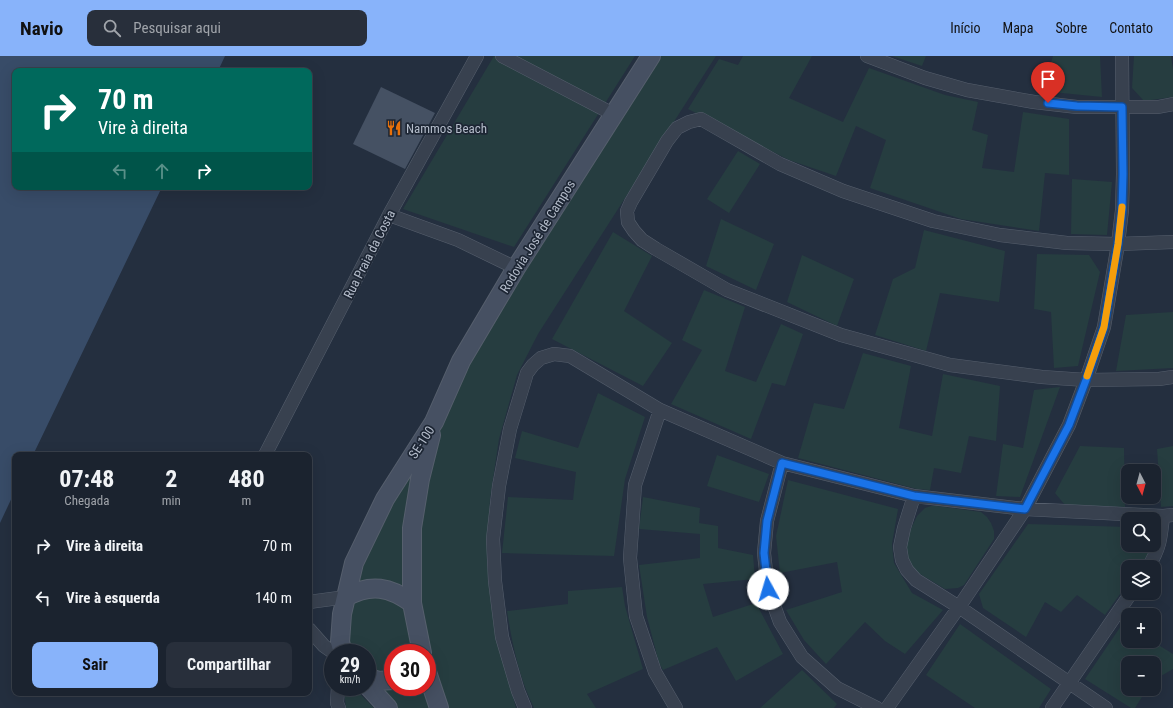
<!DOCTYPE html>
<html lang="pt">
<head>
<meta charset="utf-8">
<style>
	:root { --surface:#1b232f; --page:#282f3b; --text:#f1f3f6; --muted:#a0a4aa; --line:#39404b; --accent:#88b3fa }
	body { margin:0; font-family:"Roboto Condensed",sans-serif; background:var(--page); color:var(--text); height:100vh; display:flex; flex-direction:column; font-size:15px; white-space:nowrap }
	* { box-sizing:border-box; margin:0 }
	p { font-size:13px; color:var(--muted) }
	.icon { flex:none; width:22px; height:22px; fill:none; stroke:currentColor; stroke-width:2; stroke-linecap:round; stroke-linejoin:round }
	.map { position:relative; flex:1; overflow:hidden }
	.sheet { position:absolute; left:12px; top:396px; width:300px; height:244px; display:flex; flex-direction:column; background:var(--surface); border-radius:8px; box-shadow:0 4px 16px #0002,0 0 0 1px var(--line) }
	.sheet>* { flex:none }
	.top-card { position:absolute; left:12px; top:12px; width:300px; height:122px; border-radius:8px; box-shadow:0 4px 16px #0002,0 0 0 1px var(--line); background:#00695c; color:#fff; overflow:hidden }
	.needle { width:26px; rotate:174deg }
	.fabs { position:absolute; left:1121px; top:408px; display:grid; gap:8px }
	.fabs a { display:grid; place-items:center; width:40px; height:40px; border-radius:8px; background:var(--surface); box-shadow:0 4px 16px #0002,0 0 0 1px var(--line); font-size:20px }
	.speed { position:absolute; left:324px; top:588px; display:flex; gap:8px; font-size:20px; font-weight:700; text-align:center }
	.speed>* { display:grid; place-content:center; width:52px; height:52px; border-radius:50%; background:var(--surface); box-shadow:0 4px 16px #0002,0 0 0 1px var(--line); line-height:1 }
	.speed small { font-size:10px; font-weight:400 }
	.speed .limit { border:6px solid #d22; background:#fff; color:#111 }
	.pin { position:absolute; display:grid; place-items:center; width:34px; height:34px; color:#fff; margin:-41px -17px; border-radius:50% 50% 50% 0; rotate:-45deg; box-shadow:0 0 4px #0007 }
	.pin .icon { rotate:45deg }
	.me { position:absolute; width:44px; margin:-22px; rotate:354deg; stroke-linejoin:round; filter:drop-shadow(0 0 3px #0008) }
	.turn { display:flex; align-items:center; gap:14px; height:84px; padding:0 20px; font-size:18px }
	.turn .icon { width:52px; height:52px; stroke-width:2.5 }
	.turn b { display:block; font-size:28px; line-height:34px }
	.lanes { display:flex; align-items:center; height:38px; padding:0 20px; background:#0003; justify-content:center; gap:20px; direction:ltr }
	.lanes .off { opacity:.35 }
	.eta { display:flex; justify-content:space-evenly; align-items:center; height:68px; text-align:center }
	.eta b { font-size:24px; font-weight:700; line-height:28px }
	.button { display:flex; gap:8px; margin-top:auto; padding:8px 20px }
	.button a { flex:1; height:46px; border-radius:8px; background:var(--accent); color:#111; font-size:16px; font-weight:700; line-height:46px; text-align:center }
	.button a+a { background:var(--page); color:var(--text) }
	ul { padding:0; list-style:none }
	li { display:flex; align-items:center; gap:12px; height:52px; padding:0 20px }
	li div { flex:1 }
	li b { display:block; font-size:15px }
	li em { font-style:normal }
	header { display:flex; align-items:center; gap:24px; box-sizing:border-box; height:56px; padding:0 20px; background:var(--accent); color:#111 }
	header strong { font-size:19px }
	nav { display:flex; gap:22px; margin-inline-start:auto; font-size:14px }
	.search { width:280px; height:36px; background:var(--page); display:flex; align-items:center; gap:10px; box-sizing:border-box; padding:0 14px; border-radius:8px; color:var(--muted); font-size:15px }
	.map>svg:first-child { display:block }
	.green { fill:#263d40; fill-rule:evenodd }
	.water { fill:#384c68 }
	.building { fill:#455163 }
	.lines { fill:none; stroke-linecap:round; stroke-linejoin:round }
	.street-casing { stroke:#565f6d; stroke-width:14 }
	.secondary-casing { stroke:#565f6d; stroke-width:20 }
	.street { stroke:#38414f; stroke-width:13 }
	.secondary { stroke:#465062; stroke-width:18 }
	.route-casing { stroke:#114b97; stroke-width:10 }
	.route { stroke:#1a73e8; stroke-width:7 }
	.slow { stroke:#f59e0b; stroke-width:7 }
	.labels { text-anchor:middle; stroke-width:3.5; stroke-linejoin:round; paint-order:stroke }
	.poi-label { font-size:13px; fill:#b4bcca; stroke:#1d2634; text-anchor:start }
	.street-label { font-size:13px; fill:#b4bcca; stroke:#1d2634 }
</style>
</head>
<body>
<header>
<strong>Navio</strong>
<div class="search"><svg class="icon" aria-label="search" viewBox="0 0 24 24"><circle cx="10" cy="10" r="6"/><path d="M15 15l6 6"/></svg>Pesquisar aqui</div>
<nav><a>Início</a><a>Mapa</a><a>Sobre</a><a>Contato</a></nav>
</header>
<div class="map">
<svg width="1173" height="652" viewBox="0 0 1173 652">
	<rect width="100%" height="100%" fill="#242f3f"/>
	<path class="green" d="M494,0h141l-121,191 -111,-38z
		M651,0h65l-178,278 -21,41 -18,64 -9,60 -3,63 10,77 19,69h-124l-25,-24v-31h-24l11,-90 80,-141zM393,597h34v34h-34z
		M743,0h69l-23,42 54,24 26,-54 76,27 33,7 -6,28 16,5 -6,33 32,4 9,-60 46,7v56l-24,-2 -6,58 -78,-12 -91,-31 16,-48 -30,-14 -20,50 -47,-16 -101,-51 31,-50 19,6z
		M892,0h34l-4,10z
		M1053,0h47l2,41 -60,-6z
		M1134,0h37l2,13v28l-29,4 -12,-13z
		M738,95l22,13 -31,49 -22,-14z
		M1072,123l40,3 -5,53 -36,-1z
		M721,163l53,25 -18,46 -50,-24z
		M924,174l81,21 -6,51 -59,-9 -14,58 -51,-16 18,-56 22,-11z
		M613,176l39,24 -28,55 48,32 -29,43 -91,-47z
		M1037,198l52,1 11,17 -22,94 -24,2 -3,-56 -17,-3z
		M802,199l52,24 -17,47 -50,-24z
		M704,234l41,17 -20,64 31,11 25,-58 22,10 -18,52 -13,-3 -21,56 -80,-35 31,-54 -20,-10z
		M1173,256v56l-57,3 10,-56z
		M863,297l48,13 -12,62 33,8 11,-62 57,12 -4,55 -27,-5 -8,37 -27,-5 -4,22 -13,-1 -119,-31 16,-55 30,6z
		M1060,331l-40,110 -24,-1 7,-52 20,4 11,-58z
		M598,337l47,24 -20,62 -11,77 -112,-3 6,-56 65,3 3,-28 -61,-14 7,-27 56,17z
		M1080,390l44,2 1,59 -60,-2 -10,-12z
		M1173,390v60l-12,1 -4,-58z
		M717,399l52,19 -10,28 -52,-16z
		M788,424l110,29 -6,35 2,19 18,30 31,17 -38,44 -20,-13 -20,-19 -39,42 -22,-24 -18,-30 56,-18 -5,-30 -57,11 -4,-37z
		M643,441l57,11 -1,15 19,3v22l35,7 2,24 -52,5 10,33 43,-14 27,51 -47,27 -19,-34 -54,23 -4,-7 -12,-46 -8,-52 61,-7v-24l-61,-5z
		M931,450h6l44,6 6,5 4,6 3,8v8l-30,46 -6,3 -13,1 -30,-18 -5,-7 -5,-16 1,-9 11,-23 8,-8z
		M1028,468l100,3v18h19l2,8 -10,14h-11v16l-23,32 -28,-20 -16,17 -16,-10 -19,35 -43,-29 -4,-14z
		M622,531l3,19 18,63 -56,25 9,14h-62c-15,-30 -22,-65 -27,-97l61,-7v-13z
		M1123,567l5,3v15h24l21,13v15l-19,11v-17h-26v26h19l-12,19h-4l-46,-29z
		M960,568l91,65 -12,19h-64l-49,-33z
		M802,614l35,34 -3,4h-74z
		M346,631h7l21,21h-28l-2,-17z"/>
	<path class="water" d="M0,0h225l-7,15h-203v116h147l-129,268h-18v36l-15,32z"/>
	<path class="building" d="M381,31l54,26 -30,56 -52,-25z"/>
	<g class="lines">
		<defs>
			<path id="street" d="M502,0l111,58
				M867,0l58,22 42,12 67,12 43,5h81l15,-3
				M389,159l69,25 58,28
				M1173,186l-55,2 -51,-1 -67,-8 -67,-14 -90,-30 -63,-27 -79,-45 -12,3 -12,6 -10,13 -36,61 -4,9 1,11 6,9 8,9 14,9 71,41 114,45 109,30 92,12 44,3 73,-1 14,-2
				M660,354l-25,75 -5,73 6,58 19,56 21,36
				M265,399l124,-240 88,-159
				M782,407l-15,58 -3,32 4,36 12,33 22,35 35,31 40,20
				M914,440l-10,32 -4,19 2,13 5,10 9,10 43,27 147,101
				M1148,511c12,-18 13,-30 15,-51
				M309,546l37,-5
				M309,573l15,17 10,7
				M338,631l-1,16 2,5
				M525,652l-7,-17 -16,-54 -7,-56 -2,-42 6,-53 11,-57 17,-56 6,-8 8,-7 13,-4 16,2 90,54 122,53 132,33 111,13 138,7 10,-1
				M887,652l72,-101 66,-98 44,-84 17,-45 18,-53 14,-83 4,-34 1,-36 -1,-118
				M1052,652l79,-115"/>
			<path id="secondary" d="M346,541c25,-14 44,-10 66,6
				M343,597l-3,-11 2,-28 12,-51 31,-64 49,-77 27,-61 55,-93 135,-212
				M422,597l-10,-50v-75l8,-49 11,-44
				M427,616l12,36
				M367,621l11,4 15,-1
				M367,629l21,23"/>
		</defs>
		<use href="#street" class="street-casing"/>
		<use href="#secondary" class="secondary-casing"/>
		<use href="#street" class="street"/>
		<use href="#secondary" class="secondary"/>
	</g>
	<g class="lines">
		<defs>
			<path id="route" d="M768,533l-4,-36 3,-32 15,-58 132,33 111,13 44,-84 17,-45 18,-53 14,-83 4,-34 1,-36 -1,-67 -45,-1 -29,-3"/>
		</defs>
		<use href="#route" class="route-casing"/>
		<use href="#route" class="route"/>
		<path class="slow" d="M1087,320l17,-49 14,-83 4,-37"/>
	</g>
	<defs>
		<symbol id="restaurant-bare" viewBox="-9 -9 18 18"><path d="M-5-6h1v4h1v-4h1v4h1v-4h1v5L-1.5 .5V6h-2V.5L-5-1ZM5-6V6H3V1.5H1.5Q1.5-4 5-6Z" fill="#e8710a" stroke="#1d2634" stroke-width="2.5" paint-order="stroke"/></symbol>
	</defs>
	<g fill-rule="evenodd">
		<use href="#restaurant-bare" x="383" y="61" width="22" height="22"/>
	</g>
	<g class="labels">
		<g class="poi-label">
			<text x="406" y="77">Nammos Beach</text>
		</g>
		<g class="street-label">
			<text transform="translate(537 180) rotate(-58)" y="5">Rodovia José de Campos</text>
			<text transform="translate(369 198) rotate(-63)" y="5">Rua Praia da Costa</text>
			<text transform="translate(421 386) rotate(-57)" y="5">SE-100</text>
		</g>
	</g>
</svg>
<div class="fabs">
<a><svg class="needle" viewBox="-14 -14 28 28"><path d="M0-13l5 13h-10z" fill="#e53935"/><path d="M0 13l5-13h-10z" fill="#a0a4aa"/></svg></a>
<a><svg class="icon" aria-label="search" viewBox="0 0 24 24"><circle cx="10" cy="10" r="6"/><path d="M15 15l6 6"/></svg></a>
<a><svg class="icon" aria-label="layers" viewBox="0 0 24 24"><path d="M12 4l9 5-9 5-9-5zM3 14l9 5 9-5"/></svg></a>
<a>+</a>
<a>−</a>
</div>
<div class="speed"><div>29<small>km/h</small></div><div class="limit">30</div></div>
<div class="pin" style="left:1048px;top:47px;background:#d93025"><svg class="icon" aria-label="arrive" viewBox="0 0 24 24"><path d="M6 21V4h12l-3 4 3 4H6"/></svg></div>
<svg class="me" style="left:768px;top:533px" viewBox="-20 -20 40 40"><circle r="19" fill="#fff"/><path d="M0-13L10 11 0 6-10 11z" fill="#1a73e8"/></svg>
<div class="top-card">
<div class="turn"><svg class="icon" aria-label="right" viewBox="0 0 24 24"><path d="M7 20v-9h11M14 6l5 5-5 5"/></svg><div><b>70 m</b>Vire à direita</div></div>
<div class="lanes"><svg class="icon off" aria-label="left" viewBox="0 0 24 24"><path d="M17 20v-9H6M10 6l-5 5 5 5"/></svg><svg class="icon off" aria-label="ahead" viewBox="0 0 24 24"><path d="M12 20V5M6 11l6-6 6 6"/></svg><svg class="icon" aria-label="right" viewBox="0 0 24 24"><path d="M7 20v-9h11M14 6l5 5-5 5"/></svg></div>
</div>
<section class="sheet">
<div class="eta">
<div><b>07:48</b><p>Chegada</p></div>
<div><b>2</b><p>min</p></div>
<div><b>480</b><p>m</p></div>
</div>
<ul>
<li><svg class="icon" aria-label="right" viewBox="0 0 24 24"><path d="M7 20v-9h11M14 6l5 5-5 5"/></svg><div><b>Vire à direita</b></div><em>70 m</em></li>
<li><svg class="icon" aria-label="left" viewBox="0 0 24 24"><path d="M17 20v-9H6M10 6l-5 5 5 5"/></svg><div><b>Vire à esquerda</b></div><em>140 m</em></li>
</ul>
<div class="button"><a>Sair</a><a>Compartilhar</a></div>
</section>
</div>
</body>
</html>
